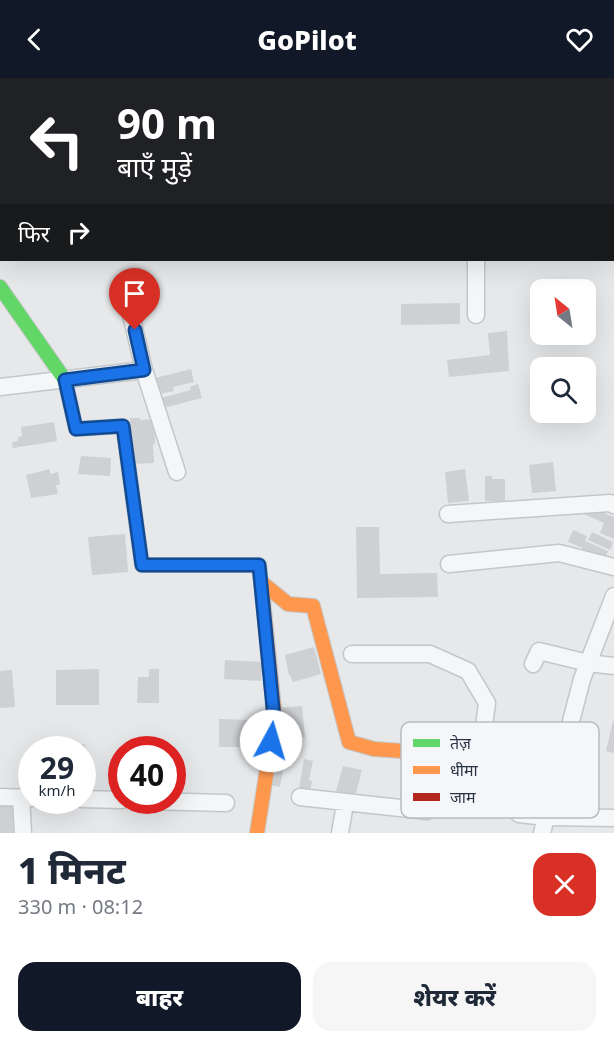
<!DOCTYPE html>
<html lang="hi">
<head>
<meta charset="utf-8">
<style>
	:root { --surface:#fff; --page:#f6f6f7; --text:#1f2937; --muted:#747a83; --accent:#111827 }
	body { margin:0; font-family:"Noto Sans","Noto Sans Devanagari",sans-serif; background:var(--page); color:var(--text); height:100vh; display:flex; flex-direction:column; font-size:22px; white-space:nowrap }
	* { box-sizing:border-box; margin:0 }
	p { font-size:20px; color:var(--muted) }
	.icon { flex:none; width:33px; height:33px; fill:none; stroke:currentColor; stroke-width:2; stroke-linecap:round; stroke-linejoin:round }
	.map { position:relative; height:755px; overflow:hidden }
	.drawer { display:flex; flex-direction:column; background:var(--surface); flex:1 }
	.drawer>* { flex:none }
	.top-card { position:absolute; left:0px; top:0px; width:615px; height:183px; box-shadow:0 6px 24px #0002; background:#202124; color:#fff; overflow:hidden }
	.needle { width:39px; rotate:330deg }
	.tools { position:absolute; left:530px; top:201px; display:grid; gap:12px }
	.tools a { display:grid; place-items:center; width:66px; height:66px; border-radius:12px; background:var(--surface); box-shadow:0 6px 24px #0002; font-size:30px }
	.speed { position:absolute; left:18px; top:658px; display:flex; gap:12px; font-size:30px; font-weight:700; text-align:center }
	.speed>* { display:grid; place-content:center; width:78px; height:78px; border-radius:50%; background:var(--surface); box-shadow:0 6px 24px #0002; line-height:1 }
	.speed small { font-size:15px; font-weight:400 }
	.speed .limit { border:9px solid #d22; background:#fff; color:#111 }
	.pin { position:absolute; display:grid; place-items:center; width:51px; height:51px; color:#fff; margin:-62px -26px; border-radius:50% 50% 50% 0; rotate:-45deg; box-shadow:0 0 6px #0007 }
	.pin .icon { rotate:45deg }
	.me { position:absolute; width:66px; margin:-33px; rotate:6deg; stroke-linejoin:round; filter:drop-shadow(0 0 4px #0008) }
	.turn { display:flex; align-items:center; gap:21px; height:126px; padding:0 18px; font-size:27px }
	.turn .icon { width:78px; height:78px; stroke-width:2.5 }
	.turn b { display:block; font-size:42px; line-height:51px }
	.then { display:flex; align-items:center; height:57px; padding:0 18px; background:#0003; gap:12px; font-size:22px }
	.round { display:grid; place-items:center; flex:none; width:63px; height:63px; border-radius:18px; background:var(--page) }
	.head { display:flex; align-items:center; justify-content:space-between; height:102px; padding:0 18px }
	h1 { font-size:36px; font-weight:800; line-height:45px }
	.action { display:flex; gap:12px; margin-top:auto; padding:12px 18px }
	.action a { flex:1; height:69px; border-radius:18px; background:var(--accent); color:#fff; font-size:24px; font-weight:800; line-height:69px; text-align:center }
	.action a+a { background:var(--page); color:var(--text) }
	header { display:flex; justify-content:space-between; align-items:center; height:78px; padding:0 18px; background:var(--accent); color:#fff; font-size:27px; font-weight:800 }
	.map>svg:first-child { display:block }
	.building { fill:#ced0d3 }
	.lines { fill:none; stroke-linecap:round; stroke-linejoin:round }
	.street-casing { stroke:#c4c6c8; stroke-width:19 }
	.fast-casing { stroke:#c4c6c8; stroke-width:16 }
	.slow-casing { stroke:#c4c6c8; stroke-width:16 }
	.jam-casing { stroke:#c4c6c8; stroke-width:16 }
	.street { stroke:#f5f6f7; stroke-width:16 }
	.fast { stroke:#63d668; stroke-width:14 }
	.slow { stroke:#ff974d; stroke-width:14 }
	.jam { stroke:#b3261e; stroke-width:14 }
	.route-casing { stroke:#114b97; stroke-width:15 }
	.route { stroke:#1a73e8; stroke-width:10 }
	.key { fill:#f4f6f9; stroke:#b8bcc3; stroke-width:1.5 }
	.key-label { font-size:16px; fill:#2b3445 }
</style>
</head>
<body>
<header><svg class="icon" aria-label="back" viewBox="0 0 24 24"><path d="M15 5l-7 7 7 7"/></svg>GoPilot<svg class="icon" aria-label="heart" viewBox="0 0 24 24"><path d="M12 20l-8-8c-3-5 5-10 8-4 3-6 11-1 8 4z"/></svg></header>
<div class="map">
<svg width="614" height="755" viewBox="0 0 614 755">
	<rect width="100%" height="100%" fill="#e6e8ea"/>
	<path class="building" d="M460,225v21l-59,1v-21z
		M507,253l2,40 -60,6 -2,-17 43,-5 -2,-22z
		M191,291l3,13 -21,5 1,4 -15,3 -4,-16z
		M198,306l4,14 -39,10 -2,-10 30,-8 -1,-3z
		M130,340h10v2l14,-1 1,25h-2l1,19 -22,1z
		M54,344l3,19 -44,7 -1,-6 6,-1v-4l4,-1 -1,-9z
		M81,378l30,2 -1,18 -32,-2z
		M553,384l3,29 -24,2 -3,-28z
		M50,391v5l8,-2 2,13h-4l2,9 -27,4 -5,-23z
		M465,391l4,32 -21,2 -3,-31z
		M485,398h7v3h13v22h-20z
		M587,428l27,11v22l-14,-6 4,-10 -20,-9z
		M356,449h23l1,47 57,-1 1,24 -81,1z
		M573,452l14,6 -2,5 23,10 -4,10 -23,-10 2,-3 -15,-6z
		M592,454l21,10 -3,8 -22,-10z
		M125,456l3,38 -36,3 -4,-38z
		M314,569l7,27 -28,8 -3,-7h-1l-4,-20z
		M225,582l37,2 -1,19 -37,-2z
		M99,591v36h-43v-35z
		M149,591h10v34h-22l1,-26h11z
		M12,592l3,37 -15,1v-37z
		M302,628l3,32 -26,2 -2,-32z
		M219,641l39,1 -1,27h-38z
		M613,643h1v32l-8,-2z
		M85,666l4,42h-7v-36h-26l-1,-4z
		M275,676l11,2 -6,31 -10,-2z
		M304,681l9,2 -4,19 3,1 -3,15 -11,-2z
		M343,688l19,4 -8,31 -20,-3z
		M0,724l27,2 -6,29h-21z"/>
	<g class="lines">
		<defs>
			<path id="street" d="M441,0l1,2
				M125,211l19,81 33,102
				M476,237v-55
				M0,309l144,-17
				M448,436l162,-11 4,2
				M449,486l110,-11 55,14
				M352,576h78l38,17 19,32 -8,61 20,29 20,21 27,3 68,1
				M533,586l6,-13 49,12 26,3
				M0,719l32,1
				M21,719l2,36
				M300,719l127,14
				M82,721l40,1
				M145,723l81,2
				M340,755l5,-29
				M542,755l40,-154 32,-83"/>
			<path id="fast" d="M104,2l6,-2
				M0,61h2
				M0,85l2,-1
				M0,209l65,93 11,49 47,-3 19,139h117l3,25
				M403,673l35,-9 43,4 77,22"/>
			<path id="slow" d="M23,2l3,-2
				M462,2l5,-2
				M261,504l27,22 25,2 36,136 25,7 29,2
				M257,755l18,-115 -13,-128"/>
			<path id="jam" d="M238,2l6,-2
				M329,2l5,-2
				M0,11h2"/>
		</defs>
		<use href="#street" class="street-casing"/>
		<use href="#fast" class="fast-casing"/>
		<use href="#slow" class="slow-casing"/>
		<use href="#jam" class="jam-casing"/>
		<use href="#street" class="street"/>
		<use href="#fast" class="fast"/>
		<use href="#slow" class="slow"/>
		<use href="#jam" class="jam"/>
	</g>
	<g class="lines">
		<defs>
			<path id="route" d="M135,252l9,40 -79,10 11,49 47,-3 19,139h117l15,153 -3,23"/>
		</defs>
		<use href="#route" class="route-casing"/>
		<use href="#route" class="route"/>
	</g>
	<rect x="401" y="644" width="198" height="96" rx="9" class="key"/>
	<rect x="413" y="661" width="27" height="8" fill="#63d668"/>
	<rect x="413" y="688" width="27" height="8" fill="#ff974d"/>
	<rect x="413" y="715" width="27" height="8" fill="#b3261e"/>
	<g class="key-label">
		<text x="450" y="671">तेज़</text>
		<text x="450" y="698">धीमा</text>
		<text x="450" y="725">जाम</text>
	</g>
</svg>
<div class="tools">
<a><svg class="needle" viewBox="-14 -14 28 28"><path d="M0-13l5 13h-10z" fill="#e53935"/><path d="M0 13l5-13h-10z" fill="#747a83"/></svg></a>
<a><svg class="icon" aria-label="search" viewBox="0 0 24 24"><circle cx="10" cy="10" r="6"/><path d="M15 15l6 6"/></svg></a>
</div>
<div class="speed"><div>29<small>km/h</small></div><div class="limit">40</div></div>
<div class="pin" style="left:135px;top:252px;background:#d93025"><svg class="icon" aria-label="arrive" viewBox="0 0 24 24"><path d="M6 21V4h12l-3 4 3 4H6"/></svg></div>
<svg class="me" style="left:271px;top:663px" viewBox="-20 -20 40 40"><circle r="19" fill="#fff"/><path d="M0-13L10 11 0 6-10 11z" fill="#1a73e8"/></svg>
<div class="top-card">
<div class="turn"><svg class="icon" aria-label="left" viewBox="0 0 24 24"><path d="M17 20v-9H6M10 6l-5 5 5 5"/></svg><div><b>90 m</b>बाएँ मुड़ें</div></div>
<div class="then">फिर<svg class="icon" aria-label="right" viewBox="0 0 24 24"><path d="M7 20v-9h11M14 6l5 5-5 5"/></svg></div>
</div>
</div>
<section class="drawer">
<div class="head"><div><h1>1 मिनट</h1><p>330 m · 08:12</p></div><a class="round" style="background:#d93025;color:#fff"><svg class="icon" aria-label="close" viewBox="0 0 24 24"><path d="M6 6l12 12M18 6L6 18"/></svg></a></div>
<div class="action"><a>बाहर</a><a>शेयर करें</a></div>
</section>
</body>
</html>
